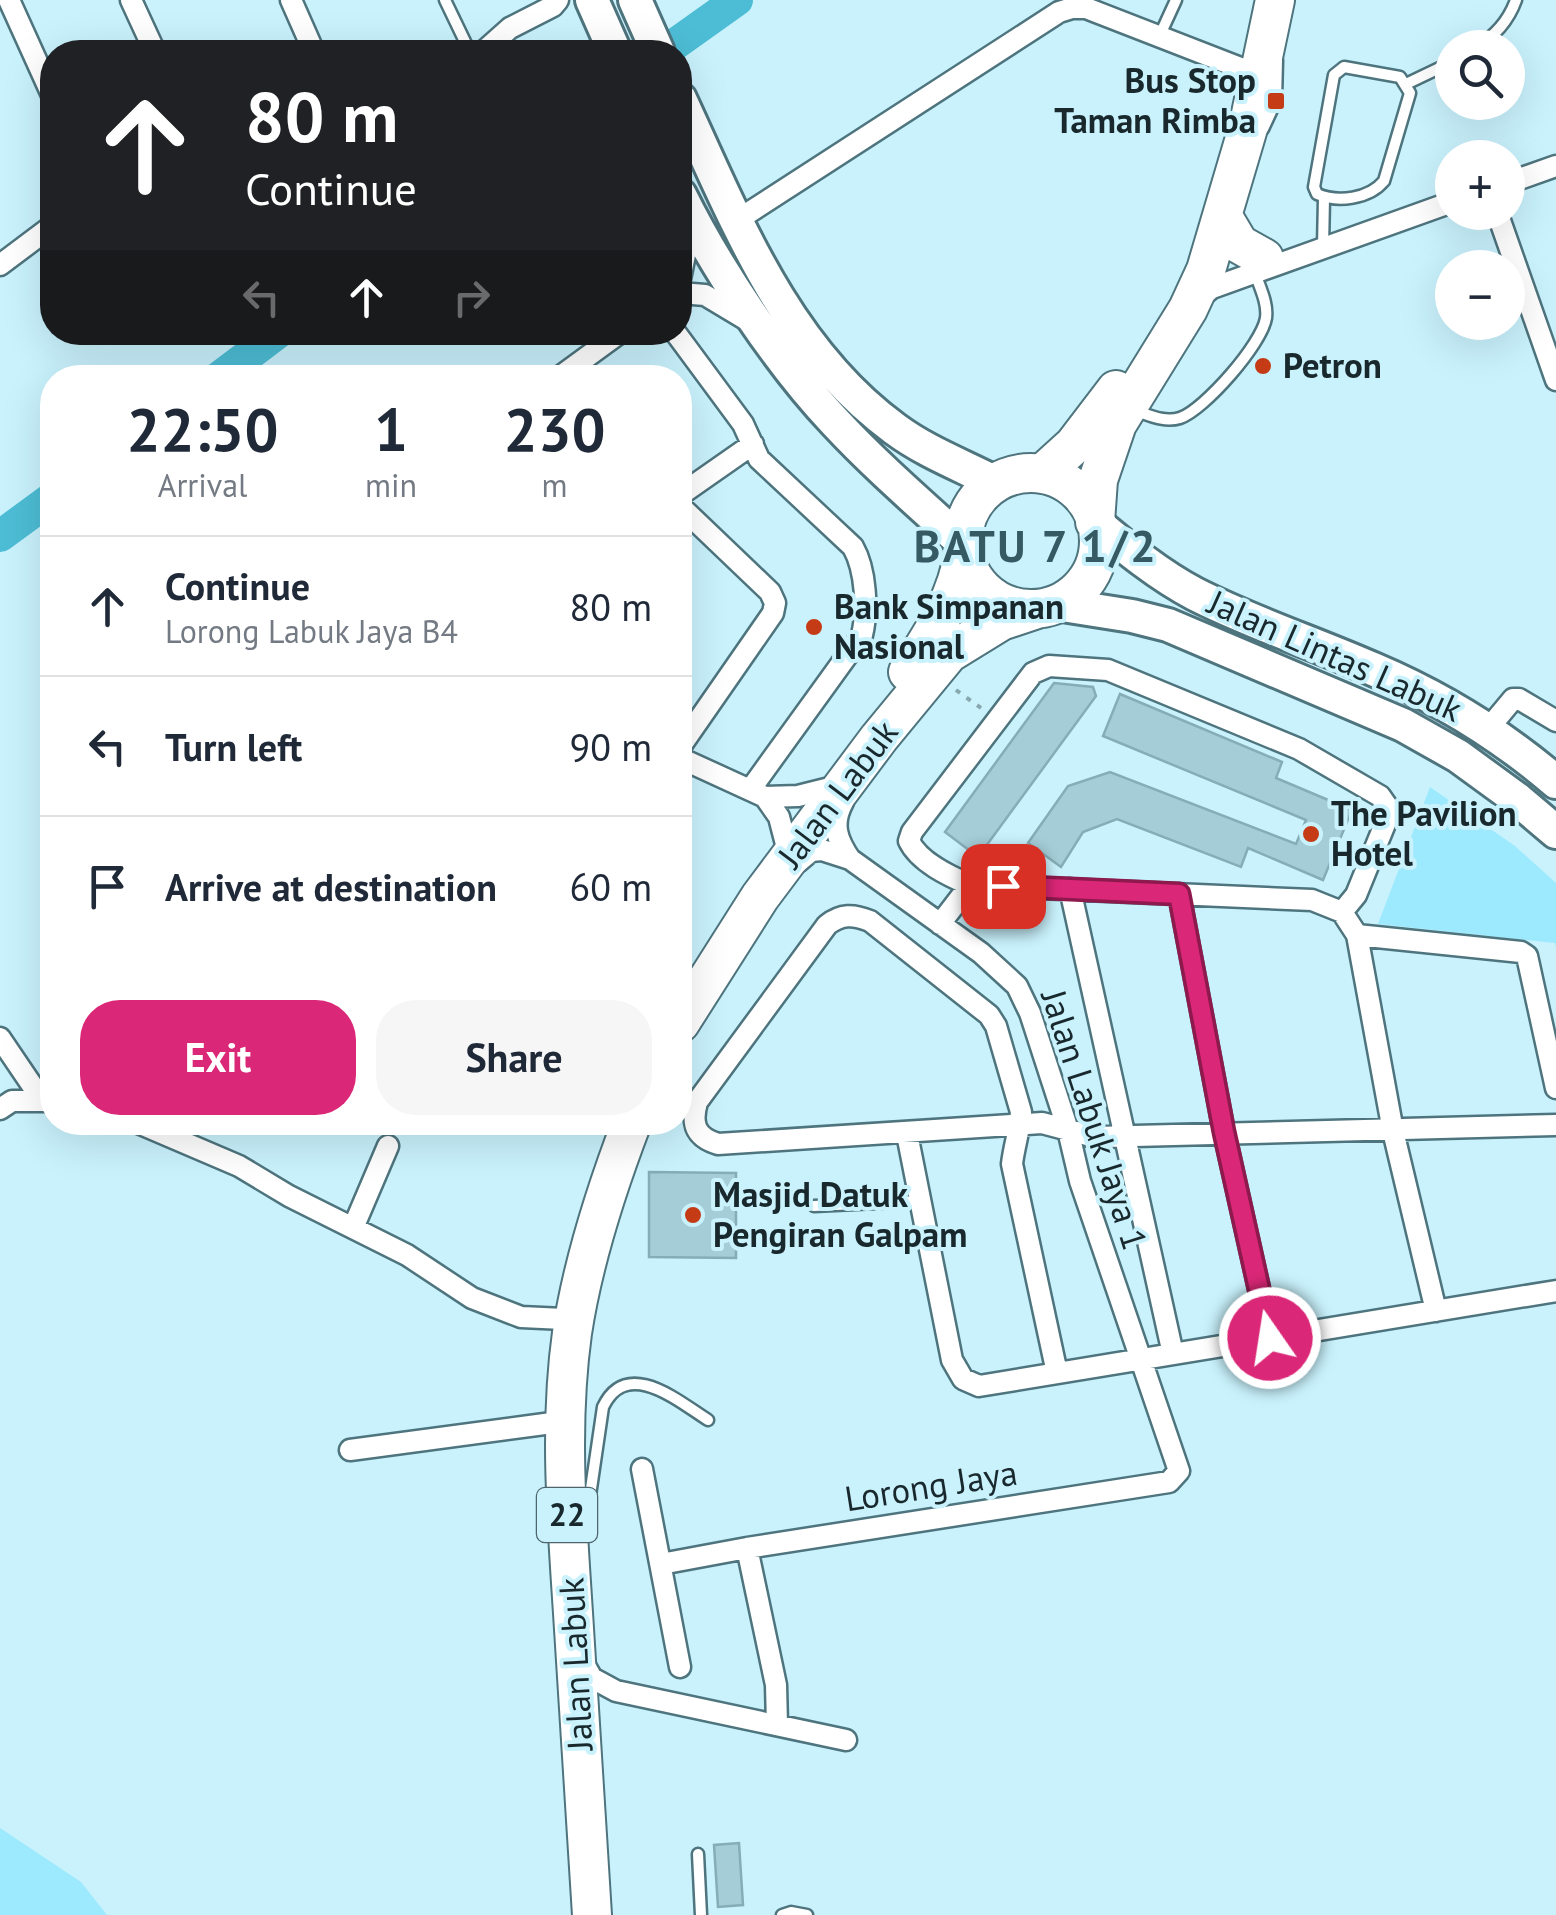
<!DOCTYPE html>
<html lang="en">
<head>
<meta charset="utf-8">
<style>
	:root { --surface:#fff; --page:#f6f6f7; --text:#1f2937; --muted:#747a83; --line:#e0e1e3; --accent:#db2777 }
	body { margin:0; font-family:"PT Sans",sans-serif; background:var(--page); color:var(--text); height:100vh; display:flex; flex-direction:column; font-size:38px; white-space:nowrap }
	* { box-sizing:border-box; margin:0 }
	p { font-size:32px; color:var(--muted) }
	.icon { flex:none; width:55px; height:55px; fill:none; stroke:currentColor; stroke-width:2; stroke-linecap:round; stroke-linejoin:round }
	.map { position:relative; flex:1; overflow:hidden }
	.panel { position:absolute; left:40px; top:365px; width:652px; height:770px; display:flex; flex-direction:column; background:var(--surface); border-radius:40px; box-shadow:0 10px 40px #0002 }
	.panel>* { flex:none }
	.guide { position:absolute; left:40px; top:40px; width:652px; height:305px; border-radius:40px; box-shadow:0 10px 40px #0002; background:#202124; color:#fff; overflow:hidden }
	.controls { position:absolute; left:1435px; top:30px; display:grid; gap:20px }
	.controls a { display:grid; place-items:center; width:90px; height:90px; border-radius:50%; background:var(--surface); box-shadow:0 10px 40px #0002; font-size:50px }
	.pin { position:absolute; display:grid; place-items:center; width:85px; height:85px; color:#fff; margin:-42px; border-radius:20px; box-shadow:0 5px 15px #0006 }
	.me { position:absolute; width:110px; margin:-55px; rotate:347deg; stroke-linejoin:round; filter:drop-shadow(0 0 8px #0008) }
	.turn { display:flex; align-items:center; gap:35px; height:210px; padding:0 40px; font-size:45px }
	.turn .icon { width:130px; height:130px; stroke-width:2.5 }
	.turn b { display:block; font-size:70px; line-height:85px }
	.lanes { display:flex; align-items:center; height:95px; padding:0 40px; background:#0003; justify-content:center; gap:50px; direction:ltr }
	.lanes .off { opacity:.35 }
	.eta { display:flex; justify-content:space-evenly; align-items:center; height:170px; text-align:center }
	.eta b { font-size:60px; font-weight:600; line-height:70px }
	.cta { display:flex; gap:20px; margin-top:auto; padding:20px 40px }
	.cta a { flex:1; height:115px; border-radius:40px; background:var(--accent); color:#fff; font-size:40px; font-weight:600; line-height:115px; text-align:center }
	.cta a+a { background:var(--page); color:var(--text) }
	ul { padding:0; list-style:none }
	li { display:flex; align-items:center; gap:30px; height:140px; padding:0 40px; border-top:2px solid var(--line) }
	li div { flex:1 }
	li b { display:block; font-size:38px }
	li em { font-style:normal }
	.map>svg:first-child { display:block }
	.green { fill:#9deafe }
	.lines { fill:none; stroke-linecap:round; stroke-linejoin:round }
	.river { stroke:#4dbdd5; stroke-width:32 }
	.building { fill:#a4cdd7; stroke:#85adb7; stroke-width:2.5 }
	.lane-casing { stroke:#4e747e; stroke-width:15 }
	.street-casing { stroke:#4e747e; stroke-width:25 }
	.primary-casing { stroke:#4e747e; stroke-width:38 }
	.highway-casing { stroke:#4e747e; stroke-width:42 }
	.path { stroke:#88a8b0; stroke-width:4; stroke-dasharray:5 8; stroke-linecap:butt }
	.lane { stroke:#fff; stroke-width:10 }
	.street { stroke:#fff; stroke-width:20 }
	.primary { stroke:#fff; stroke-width:32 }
	.highway { stroke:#fff; stroke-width:38 }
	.route-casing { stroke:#8e194d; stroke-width:25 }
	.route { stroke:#db2777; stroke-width:18 }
	.poi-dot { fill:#c53b16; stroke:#c9f2fd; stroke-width:4 }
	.labels { text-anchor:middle; stroke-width:8; stroke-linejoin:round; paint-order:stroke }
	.shield { fill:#c9f2fd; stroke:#4d656b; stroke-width:2.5 }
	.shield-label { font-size:32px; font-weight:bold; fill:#18282c }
	.poi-label { font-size:35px; font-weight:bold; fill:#18282c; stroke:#c9f2fd; text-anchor:start }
	.street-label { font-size:35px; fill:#18282c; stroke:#c9f2fd }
	.district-label { font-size:45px; font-weight:bold; letter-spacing:2.5px; fill:#355a64; stroke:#c9f2fd }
</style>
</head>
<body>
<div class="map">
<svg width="1556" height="1915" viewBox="0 0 1556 1915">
	<rect width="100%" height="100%" fill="#c9f2fd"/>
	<path class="green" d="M1430,787l85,59 41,37v65l-1,-5 -177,-19z
		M0,1828l81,54 26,33h-107z"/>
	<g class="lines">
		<path class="river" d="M664,52l73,-52
			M218,378l61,-46
			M0,536l52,-38"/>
	</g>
	<path class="building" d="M1054,683l39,4 3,9 -118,161 -33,-25z
		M1120,694l162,68 -6,16 76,32 -29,70 -75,-32 -7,19 -124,-48 -34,13 -22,35 -33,-24 40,-57 42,-14 186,72 10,-24 -203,-84z
		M649,1172l87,1v85l-87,-1z
		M739,1843l4,62 -25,2 -4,-62z"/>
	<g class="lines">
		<defs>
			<path id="lane" d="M445,0l25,52
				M1159,37l17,-37
				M1476,48c19,-13 32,-26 40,-48
				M1344,67l56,10 10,16 -26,88c-15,18 -46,22 -67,13l-3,-7 20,-112z
				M1406,84l46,-22
				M1263,129l13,-28 1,-41
				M1323,247l1,-49
				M1134,410c15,5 30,13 46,8 24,-8 82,-74 86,-100 2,-15 -6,-30 -11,-45
				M814,1206l105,-5
				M577,1525l10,-9 16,-109c24,-50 75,-6 105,13
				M698,1854l3,61
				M782,1915l9,-3 16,3"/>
			<path id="street" d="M9,0l43,95
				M131,0l24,52
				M291,0l23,52
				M483,52l27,-24 43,-22 5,-6
				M1508,183l48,-17
				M1497,212l59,168
				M736,221l323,-209 13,-4h14l175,68
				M0,265l52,-39
				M680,279l7,-34 -3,-28
				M680,293l25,2 40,24
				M1198,299l14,-11 240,-86
				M675,332l68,92 16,35 94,88c13,23 15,63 9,88l-112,155
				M558,378l63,-46
				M680,495l73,-51
				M680,506l90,86 5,11 -2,10 -93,134
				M1488,729l25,-30h6l37,22
				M680,758l85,39 33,-1 28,-7
				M765,797l14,20 7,27
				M843,802c-12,22 -6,38 7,57
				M970,885c-21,-9 -51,-23 -61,-44l3,-9 121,-159 16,-7 59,4 191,79 81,47 7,10v13l-31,76 -14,17
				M1070,889l103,465
				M1179,894l45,238 46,206
				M940,924l30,-39 342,15 30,12 15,23 36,196 43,180
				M1357,935l164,17 6,4 29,132
				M0,1038l42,62
				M0,1109l12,-8h39
				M136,1122l103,44 50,30 118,59 65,43 49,19 43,2
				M907,1134l45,226 11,19 16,7 577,-95
				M353,1228l35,-82
				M1057,1373l-45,-209c2,-18 8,-35 9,-52l-25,-86 -7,-11 -119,-94c-17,-7 -29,-7 -43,4l-130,177c-6,22 -2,35 21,42l324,-21 53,14 461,-12
				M350,1450l202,-27
				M642,1469l38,198
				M661,1564l86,-16
				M581,1659l11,19 24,13 230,49
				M777,1725l-1,-40 -29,-137 422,-66 10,-11 -99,-290 -12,-51 -38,-117 -13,-27 -36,-33 -131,-94 -28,-9 -11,1 -13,11"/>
			<path id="primary" d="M592,0l23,52
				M635,0l23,52
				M680,99c55,119 105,250 215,330 31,23 66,36 101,54
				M680,195c36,73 99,168 155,227 40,43 85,82 128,121
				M1095,522c31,26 64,53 100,72 57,29 119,49 178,75 66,28 128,66 183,113
				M1056,604l76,12 36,9 235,100 55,31 59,43 39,33"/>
			<path id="highway" d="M1223,217l16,27 25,14
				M963 541a68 68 0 1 1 136 0a68 68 0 1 1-136 0Z
				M1042,474l32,-29 42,-55
				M1095,522l3,-42 19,-56 71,-115 18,-39 42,-142 27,-128
				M908,672c25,-39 49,-74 56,-121
				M680,1023l80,-126 119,-159 70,-85 52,-32 36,-12
				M592,1915c-6,-101 -13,-201 -19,-302 -6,-93 -14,-187 -1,-280 11,-72 34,-143 60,-211"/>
		</defs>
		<use href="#lane" class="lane-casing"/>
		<use href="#street" class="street-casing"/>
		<use href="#primary" class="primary-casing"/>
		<use href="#highway" class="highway-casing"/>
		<path class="path" d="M956,690l25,18"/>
		<use href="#lane" class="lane"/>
		<use href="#street" class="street"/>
		<use href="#primary" class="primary"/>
		<use href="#highway" class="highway"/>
	</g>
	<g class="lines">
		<defs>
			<path id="route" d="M1003,886l176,8 45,238 46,206"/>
		</defs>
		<use href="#route" class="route-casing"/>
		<use href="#route" class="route"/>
	</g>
	<g class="poi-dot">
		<rect x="1266" y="91" width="20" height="20" rx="5"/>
		<circle cx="1263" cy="366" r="10"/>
		<circle cx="814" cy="627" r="10"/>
		<circle cx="1311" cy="834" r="10"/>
		<circle cx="693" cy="1215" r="10"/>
	</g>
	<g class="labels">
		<rect class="shield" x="537" y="1488" width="60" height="54" rx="8"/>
		<g class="shield-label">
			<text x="567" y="1526">22</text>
		</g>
		<g class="poi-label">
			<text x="1256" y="93" text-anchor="end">Bus Stop<tspan x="1256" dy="40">Taman Rimba</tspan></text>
			<text x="1283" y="378">Petron</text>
			<text x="834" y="619">Bank Simpanan<tspan x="834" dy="40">Nasional</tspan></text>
			<text x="1331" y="826">The Pavilion<tspan x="1331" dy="40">Hotel</tspan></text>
			<text x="713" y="1207">Masjid Datuk<tspan x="713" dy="40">Pengiran Galpam</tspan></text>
		</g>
		<g class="street-label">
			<text transform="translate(1335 656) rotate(24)" y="12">Jalan Lintas Labuk</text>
			<text transform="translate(838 794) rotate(-53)" y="12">Jalan Labuk</text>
			<text transform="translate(1094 1120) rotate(72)" y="12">Jalan Labuk Jaya 1</text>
			<text transform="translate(931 1486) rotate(-9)" y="12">Lorong Jaya</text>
			<text transform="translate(576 1664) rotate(-93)" y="12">Jalan Labuk</text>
		</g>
		<g class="district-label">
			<text x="1036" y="562">BATU 7 1/2</text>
		</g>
	</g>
</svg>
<div class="controls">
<a><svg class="icon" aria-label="search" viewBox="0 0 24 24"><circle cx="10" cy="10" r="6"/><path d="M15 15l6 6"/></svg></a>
<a>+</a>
<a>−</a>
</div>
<div class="pin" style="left:1003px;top:886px;background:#d93025"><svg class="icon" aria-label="arrive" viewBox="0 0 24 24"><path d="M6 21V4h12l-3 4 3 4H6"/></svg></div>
<svg class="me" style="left:1270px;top:1338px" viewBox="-20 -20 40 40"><circle r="17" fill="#db2777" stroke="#fff" stroke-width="3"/><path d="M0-11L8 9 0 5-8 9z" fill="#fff"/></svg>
<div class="guide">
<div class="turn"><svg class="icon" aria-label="ahead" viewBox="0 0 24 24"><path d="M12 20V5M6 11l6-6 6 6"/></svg><div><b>80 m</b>Continue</div></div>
<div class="lanes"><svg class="icon off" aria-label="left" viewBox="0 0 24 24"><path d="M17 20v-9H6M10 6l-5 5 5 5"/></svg><svg class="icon" aria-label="ahead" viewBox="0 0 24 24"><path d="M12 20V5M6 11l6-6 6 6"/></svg><svg class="icon off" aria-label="right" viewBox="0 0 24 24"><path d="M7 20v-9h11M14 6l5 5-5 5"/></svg></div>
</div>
<section class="panel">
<div class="eta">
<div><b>22:50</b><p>Arrival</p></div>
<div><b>1</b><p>min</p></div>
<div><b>230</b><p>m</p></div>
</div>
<ul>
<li><svg class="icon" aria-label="ahead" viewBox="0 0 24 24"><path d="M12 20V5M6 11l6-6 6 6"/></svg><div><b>Continue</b><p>Lorong Labuk Jaya B4</p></div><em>80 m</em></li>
<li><svg class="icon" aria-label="left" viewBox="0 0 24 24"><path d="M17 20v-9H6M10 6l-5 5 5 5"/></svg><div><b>Turn left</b></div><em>90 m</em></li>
<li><svg class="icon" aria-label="arrive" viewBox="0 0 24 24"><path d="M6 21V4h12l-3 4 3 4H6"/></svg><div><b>Arrive at destination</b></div><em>60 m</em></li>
</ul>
<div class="cta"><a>Exit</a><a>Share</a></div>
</section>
</div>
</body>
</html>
